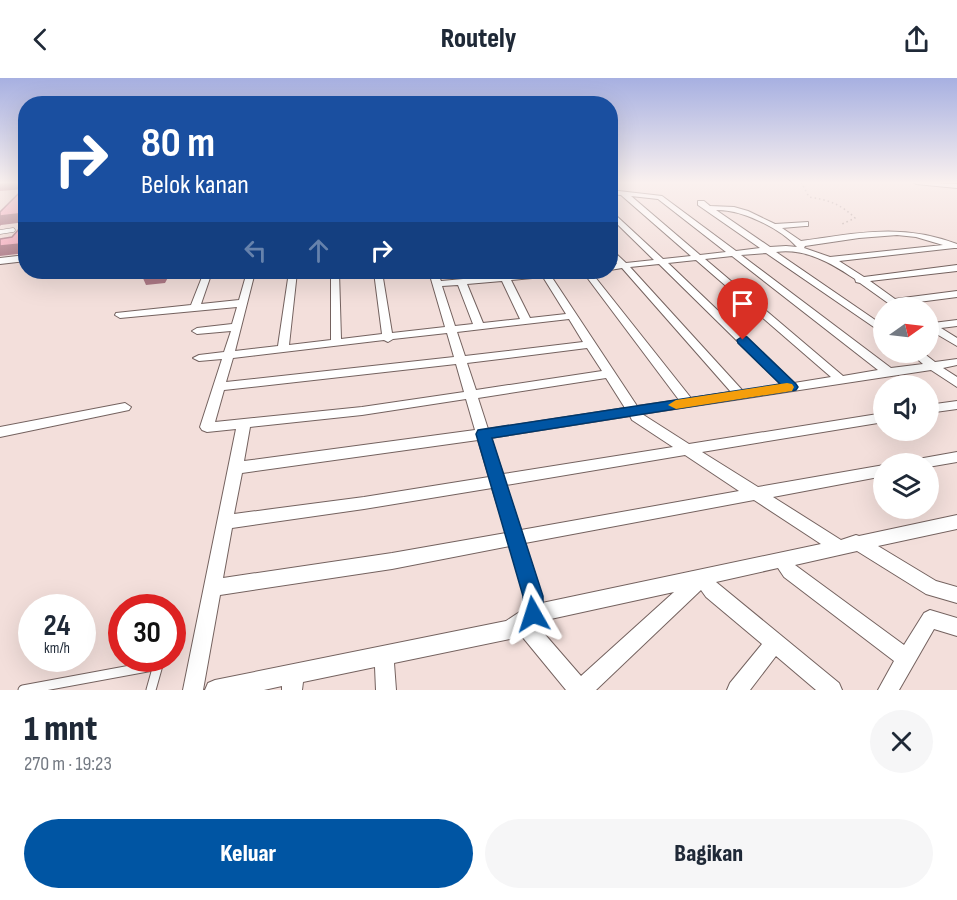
<!DOCTYPE html>
<html lang="id">
<head>
<meta charset="utf-8">
<style>
	:root { --surface:#fff; --page:#f6f6f7; --text:#1f2937; --muted:#747a83; --accent:#0055a3 }
	body { margin:0; font-family:"Sofia Sans Condensed",sans-serif; background:var(--page); color:var(--text); height:100vh; display:flex; flex-direction:column; font-size:22px; white-space:nowrap }
	* { box-sizing:border-box; margin:0 }
	p { font-size:20px; color:var(--muted) }
	.icon { flex:none; width:33px; height:33px; fill:none; stroke:currentColor; stroke-width:2; stroke-linecap:round; stroke-linejoin:round }
	.map { position:relative; height:612px; overflow:hidden }
	.panel { display:flex; flex-direction:column; background:var(--surface); flex:1 }
	.panel>* { flex:none }
	.guide { position:absolute; left:18px; top:18px; width:600px; height:183px; border-radius:24px; box-shadow:0 6px 24px #0002; background:#1a4fa0; color:#fff; overflow:hidden }
	.needle { width:39px; rotate:76deg }
	.controls { position:absolute; left:873px; top:219px; display:grid; gap:12px }
	.controls a { display:grid; place-items:center; width:66px; height:66px; border-radius:50%; background:var(--surface); box-shadow:0 6px 24px #0002; font-size:30px }
	.speed { position:absolute; left:18px; top:516px; display:flex; gap:12px; font-size:30px; font-weight:700; text-align:center }
	.speed>* { display:grid; place-content:center; width:78px; height:78px; border-radius:50%; background:var(--surface); box-shadow:0 6px 24px #0002; line-height:1 }
	.speed small { font-size:15px; font-weight:400 }
	.speed .limit { border:9px solid #d22; background:#fff; color:#111 }
	.pin { position:absolute; display:grid; place-items:center; width:51px; height:51px; color:#fff; margin:-62px -26px; border-radius:50% 50% 50% 0; rotate:-45deg; box-shadow:0 0 6px #0007 }
	.pin .icon { rotate:45deg }
	.me { position:absolute; width:66px; margin:-33px; rotate:354deg; stroke-linejoin:round; filter:drop-shadow(0 0 4px #0008) }
	.turn { display:flex; align-items:center; gap:21px; height:126px; padding:0 24px; font-size:27px }
	.turn .icon { width:78px; height:78px; stroke-width:2.5 }
	.turn b { display:block; font-size:42px; line-height:51px }
	.lanes { display:flex; align-items:center; height:57px; padding:0 24px; background:#0003; justify-content:center; gap:30px; direction:ltr }
	.lanes .off { opacity:.35 }
	.round { display:grid; place-items:center; flex:none; width:63px; height:63px; border-radius:32px; background:var(--page) }
	.head { display:flex; align-items:center; justify-content:space-between; height:102px; padding:0 24px }
	h1 { font-size:36px; font-weight:800; line-height:45px }
	.action { display:flex; gap:12px; margin-top:auto; padding:12px 24px }
	.action a { flex:1; height:69px; border-radius:36px; background:var(--accent); color:#fff; font-size:24px; font-weight:800; line-height:69px; text-align:center }
	.action a+a { background:var(--page); color:var(--text) }
	header { display:flex; justify-content:space-between; align-items:center; height:78px; padding:0 24px; background:var(--surface); font-size:27px; font-weight:800 }
	.map>svg:first-child { display:block }
	.lines { fill:none; stroke-linecap:round; stroke-linejoin:round }
	.service-far1-casing { stroke:#74625f; stroke-width:5 }
	.service-casing { stroke:#74625f; stroke-width:11 }
	.minor-casing { stroke:#74625f; stroke-width:2 }
	.path { stroke:#b9a9a6; stroke-width:1.5; stroke-dasharray:1.5 3; stroke-linecap:butt }
	.service-far1 { stroke:#fff; stroke-width:4 }
	.service { stroke:#fff; stroke-width:9 }
	.minor { fill:#fff; fill-rule:evenodd }
	.shaded-wall { fill:#ae7a87 }
	.building { fill:#f8afc1; stroke:#ae7a87; stroke-width:1.5 }
	.route { fill:#0055a3; stroke:#00376a; stroke-width:1.5 }
	.slow { fill:#f59e0b }
</style>
</head>
<body>
<header><svg class="icon" aria-label="back" viewBox="0 0 24 24"><path d="M15 5l-7 7 7 7"/></svg>Routely<svg class="icon" aria-label="share" viewBox="0 0 24 24"><path d="M12 15V3M7 8l5-5 5 5M5 13v7h14v-7"/></svg></header>
<div class="map">
<svg width="957" height="612" viewBox="0 0 957 612">
	<rect width="100%" height="100%" fill="#f3dfdb"/>
	<g class="lines">
		<defs>
			<path id="service-far1" d="M0,154l13,-2"/>
			<path id="service" d="M23,612l135,-25 -7,25"/>
			<path id="minor" d="M913,104l44,2v4l-41,-4z
				M610,112l52,6 74,55 24,-3 -62,-43v-4h6l6,5 24,1 14,4 27,13 33,-2v4h-3l-23,2 19,13c58,-8 100,-18 156,3v4h-3l-115,13 25,16 93,-12v6l-87,10 25,18 62,-8v6l-54,7 4,4h-12l-35,-25 -4,-1 -1,-3c-24,-16 -49,-31 -79,-27l108,74v8l-118,-81 -25,2 150,113 32,-4 -14,-12h13l13,10 22,-3v6l-14,3 14,9v10l-26,-17 -289,44 47,30 195,-31v9l-182,30 56,35 126,-22v11l-111,21 68,43 15,-5 3,1 98,-21v14l-79,17 58,35 21,6v16l-31,-9 -69,-43 -62,14 109,80 20,-32 6,-3 27,8v18l-23,-7 -35,61h-21l16,-29 -110,-84 -6,-9 -62,14 123,101 3,7h-26l-40,-34 -26,34h-23l3,-7 32,-39 -56,-47 -5,-7 -105,100h-30l-46,-56 -10,5 -116,24 2,27h-20l-1,-23 -72,15 -1,8h-20v-4l-18,4h-59l3,-7 7,-3 291,-59 18,-12v-13l-14,-50 -118,23 -172,26 -17,95h-20l53,-261 -29,3 -5,-2 -2,-3 22,-68 -23,2 -6,-3 6,-3 25,-3 7,-21 -34,3 -5,-3 5,-3 35,-4 5,-17 -117,11 -5,-3 1,-2 75,-8 13,-33h8l-11,32 38,-4 8,-28h8l-20,79 43,-5 11,-74h8l-8,73 42,-5v-68h8l2,67 41,-5 -8,-62h8l10,61 53,-6 -16,-55h8l4,9 99,-9h30l-4,3 -15,1 86,130 42,-6 -96,-128h8l100,126 40,-6 -109,-124 -12,2v-6h7l-7,-8v-8l16,15 28,-3 -44,-43v-7l53,49 28,-3 -70,-61 -11,-1zM631,118l27,3 68,53 -26,3zM716,132c25,-1 64,18 81,37l-11,-1 -16,1zM897,157l19,2 27,8 -113,12 -26,-9 1,-2 54,-8zM732,178l146,114 -35,6 -138,-117zM696,182l135,117 -37,6 -126,-120zM659,186l123,121 -39,6 -113,-124zM543,199l23,37 -36,4 -19,-38zM502,203l18,38 -37,4 -16,-39zM458,207l15,39 -18,2 -13,-40zM569,241l14,23 -118,14 -8,-24zM447,255l7,24 -228,25 7,-24 151,-18 4,2 5,-3zM587,270l15,23 -126,19 -9,-27zM456,286l8,28 -102,15 -147,15 9,-32zM606,300l19,30 -137,21 -10,-31zM466,321l9,31 -231,31 6,-34 112,-12zM630,338l2,4 41,27 -170,27 -12,-36zM478,362l11,37 -125,20 -130,17 8,-41zM685,377l54,36 -218,39 -15,-45zM492,410l14,45 -114,20 -169,25 9,-50 132,-19zM754,422l67,44 -279,59v-7l-17,-53zM674,514l-93,84 -46,-53 2,-1z
				M26,177v6l-26,3v-6z
				M957,242v6l-16,2 16,10v8l-29,-17v-8l5,2z
				M957,323v8l-29,4v-8z
				M125,325l6,4 -2,3 -129,27v-10z
				M957,374v10l-29,5v-3h-17l2,-4 5,-1z"/>
		</defs>
		<use href="#service-far1" class="service-far1-casing"/>
		<use href="#service" class="service-casing"/>
		<use href="#minor" class="minor-casing"/>
		<path class="path" d="M801,104l8,15c19,3 32,7 46,21l-15,7"/>
		<use href="#service-far1" class="service-far1"/>
		<use href="#service" class="service"/>
		<use href="#minor" class="minor"/>
	</g>
	<path class="shaded-wall" d="M26,104v7l-26,2v-7z
		M26,135v9l-25,3 -1,1v-10z
		M20,166l6,9 -26,3v-10z
		M163,194h8l-6,11 -19,2 -4,-9z"/>
	<path class="building" d="M0,104h26l-26,2z
		M26,111v24l-26,3v-4l20,-20z
		M26,143v26l-6,-3 -20,2v-7l12,-2z
		M144,194h19l-1,2 -20,2z"/>
	<linearGradient id="sky" x2="0" y2="1"><stop stop-color="#a7b0e1"/><stop offset="0.55" stop-color="#faf1ef"/><stop offset="1" stop-color="#faf1ef" stop-opacity="0"/></linearGradient>
	<rect width="957" height="190" fill="url(#sky)"/>
	<path class="route" d="M743,258l4,1 49,47 2,3 -2,3 -304,48 51,158v18l-3,7 -7,3 -7,-3 -3,-7v-18l-47,-162 2,-4 302,-46 -42,-41 -1,-3z"/>
	<path class="slow" d="M787,305l5,1 2,3 -2,4 -116,18 -8,-4 8,-5z"/>
</svg>
<div class="controls">
<a><svg class="needle" viewBox="-14 -14 28 28"><path d="M0-13l5 13h-10z" fill="#e53935"/><path d="M0 13l5-13h-10z" fill="#747a83"/></svg></a>
<a><svg class="icon" aria-label="sound" viewBox="0 0 24 24"><path d="M4 9h4l5-4v14l-5-4H4zM17 9q2 3 0 6"/></svg></a>
<a><svg class="icon" aria-label="layers" viewBox="0 0 24 24"><path d="M12 4l9 5-9 5-9-5zM3 14l9 5 9-5"/></svg></a>
</div>
<div class="speed"><div>24<small>km/h</small></div><div class="limit">30</div></div>
<div class="pin" style="left:743px;top:262px;background:#d93025"><svg class="icon" aria-label="arrive" viewBox="0 0 24 24"><path d="M6 21V4h12l-3 4 3 4H6"/></svg></div>
<svg class="me" style="left:533px;top:536px" viewBox="-20 -20 40 40"><path d="M0-17L14 15 0 8-14 15z" fill="#0055a3" stroke="#fff" stroke-width="4"/></svg>
<div class="guide">
<div class="turn"><svg class="icon" aria-label="right" viewBox="0 0 24 24"><path d="M7 20v-9h11M14 6l5 5-5 5"/></svg><div><b>80 m</b>Belok kanan</div></div>
<div class="lanes"><svg class="icon off" aria-label="left" viewBox="0 0 24 24"><path d="M17 20v-9H6M10 6l-5 5 5 5"/></svg><svg class="icon off" aria-label="ahead" viewBox="0 0 24 24"><path d="M12 20V5M6 11l6-6 6 6"/></svg><svg class="icon" aria-label="right" viewBox="0 0 24 24"><path d="M7 20v-9h11M14 6l5 5-5 5"/></svg></div>
</div>
</div>
<section class="panel">
<div class="head"><div><h1>1 mnt</h1><p>270 m · 19:23</p></div><a class="round"><svg class="icon" aria-label="close" viewBox="0 0 24 24"><path d="M6 6l12 12M18 6L6 18"/></svg></a></div>
<div class="action"><a>Keluar</a><a>Bagikan</a></div>
</section>
</body>
</html>
